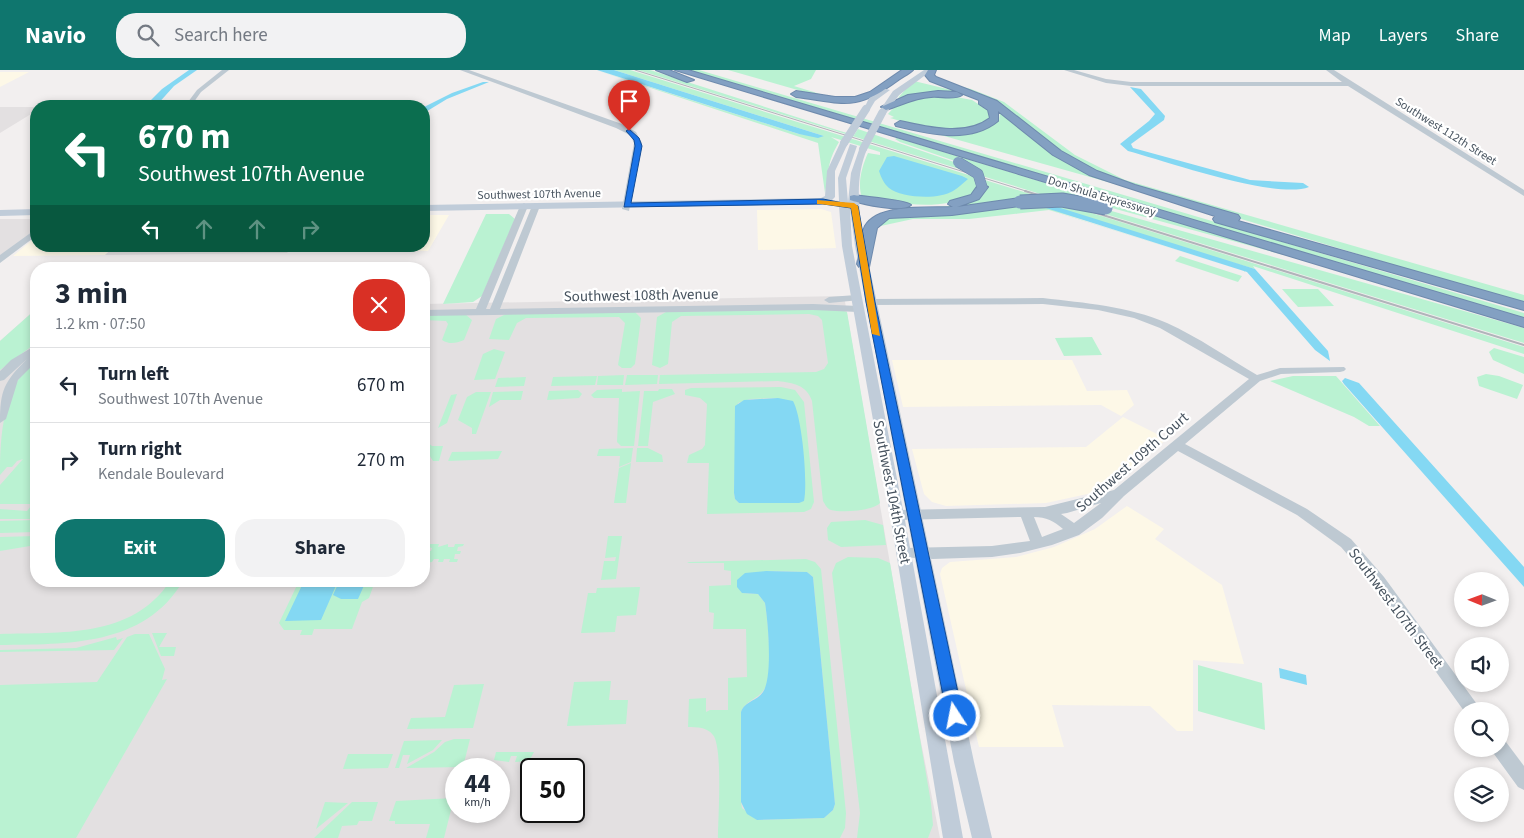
<!DOCTYPE html>
<html lang="en">
<head>
<meta charset="utf-8">
<style>
	:root { --surface:#fff; --page:#f2f2f3; --text:#1f2937; --muted:#747a83; --line:#e0e1e3; --accent:#0f766e }
	body { margin:0; font-family:"Source Sans 3",sans-serif; background:var(--page); color:var(--text); height:100vh; display:flex; flex-direction:column; font-size:19px; white-space:nowrap }
	* { box-sizing:border-box; margin:0 }
	p { font-size:16px; color:var(--muted) }
	.icon { flex:none; width:28px; height:28px; fill:none; stroke:currentColor; stroke-width:2; stroke-linecap:round; stroke-linejoin:round }
	.map { position:relative; flex:1; overflow:hidden }
	.sheet { position:absolute; left:30px; top:192px; width:400px; height:325px; display:flex; flex-direction:column; background:var(--surface); border-radius:20px; box-shadow:0 2px 8px #0003 }
	.sheet>* { flex:none }
	.banner { position:absolute; left:30px; top:30px; width:400px; height:152px; border-radius:20px; box-shadow:0 2px 8px #0003; background:#0b6e4f; color:#fff; overflow:hidden }
	.needle { width:32px; rotate:271deg }
	.tools { position:absolute; left:1454px; top:502px; display:grid; gap:10px }
	.tools a { display:grid; place-items:center; width:55px; height:55px; border-radius:50%; background:var(--surface); box-shadow:0 2px 8px #0003; font-size:25px }
	.speed { position:absolute; left:445px; top:688px; display:flex; gap:10px; font-size:25px; font-weight:700; text-align:center }
	.speed>* { display:grid; place-content:center; width:65px; height:65px; border-radius:50%; background:var(--surface); box-shadow:0 2px 8px #0003; line-height:1 }
	.speed small { font-size:12px; font-weight:400 }
	.speed .limit { border:2px solid #111; border-radius:8px; background:#fff; color:#111 }
	.pin { position:absolute; display:grid; place-items:center; width:42px; height:42px; color:#fff; margin:-51px -21px; border-radius:50% 50% 50% 0; rotate:-45deg; box-shadow:0 0 5px #0007 }
	.pin .icon { rotate:45deg }
	.me { position:absolute; width:55px; margin:-28px; rotate:349deg; stroke-linejoin:round; filter:drop-shadow(0 0 4px #0008) }
	.turn { display:flex; align-items:center; gap:18px; height:105px; padding:0 25px; font-size:22px }
	.turn .icon { width:65px; height:65px; stroke-width:2.5 }
	.turn b { display:block; font-size:35px; line-height:42px }
	.lanes { display:flex; align-items:center; height:48px; padding:0 25px; background:#0003; justify-content:center; gap:25px; direction:ltr }
	.lanes .off { opacity:.35 }
	.round { display:grid; place-items:center; flex:none; width:52px; height:52px; border-radius:20px; background:var(--page) }
	.overview { display:flex; align-items:center; justify-content:space-between; height:85px; padding:0 25px }
	h1 { font-size:30px; font-weight:700; line-height:38px }
	.action { display:flex; gap:10px; margin-top:auto; padding:10px 25px }
	.action a { flex:1; height:58px; border-radius:20px; background:var(--accent); color:#fff; font-size:20px; font-weight:700; line-height:58px; text-align:center }
	.action a+a { background:var(--page); color:var(--text) }
	ul { padding:0; list-style:none }
	li { display:flex; align-items:center; gap:15px; height:75px; padding:0 25px; border-top:1px solid var(--line) }
	li div { flex:1 }
	li b { display:block; font-size:19px }
	li em { font-style:normal }
	header { display:flex; align-items:center; gap:30px; box-sizing:border-box; height:70px; padding:0 25px; background:var(--accent); color:#fff }
	header strong { font-size:24px }
	nav { display:flex; gap:28px; margin-inline-start:auto; font-size:18px }
	.search { width:350px; height:45px; background:var(--page); display:flex; align-items:center; gap:12px; box-sizing:border-box; padding:0 18px; border-radius:20px; color:var(--muted); font-size:19px }
	.map>svg:first-child { display:block }
	.commercial { fill:#fdf8e7 }
	.education { fill:#e3e0e1; fill-rule:evenodd }
	.green { fill:#baf2d2; fill-rule:evenodd }
	.water { fill:#84d8f3 }
	.lines { fill:none; stroke-linecap:round; stroke-linejoin:round }
	.motorway-casing { stroke:#6e8aad; stroke-width:2 }
	.tertiary { fill:#bec9d2; fill-rule:evenodd }
	.secondary { fill:#c0ccd9; fill-rule:evenodd }
	.motorway { fill:#83a0c2; fill-rule:evenodd }
	.rail-far1 { stroke:#b1b4ba; stroke-width:1 }
	.rail { stroke:#b1b4ba; stroke-width:2 }
	.motorway-bridge-far1-casing { stroke:#6e8aad; stroke-width:11; stroke-linecap:butt }
	.motorway-bridge-casing { stroke:#6e8aad; stroke-width:15; stroke-linecap:butt }
	.secondary-bridge { stroke:#c0ccd9; stroke-width:8 }
	.motorway-bridge-far1 { stroke:#83a0c2; stroke-width:10 }
	.motorway-bridge { stroke:#83a0c2; stroke-width:13 }
	.route { fill:#1a73e8; stroke:#114b97 }
	.slow { fill:#f59e0b }
	.labels { text-anchor:middle; stroke-width:4.5; stroke-linejoin:round; paint-order:stroke }
	.far-street-label { font-size:12px; fill:#46525e; stroke:#fff }
	.street-label { font-size:15px; fill:#46525e; stroke:#fff }
</style>
</head>
<body>
<header>
<strong>Navio</strong>
<div class="search"><svg class="icon" aria-label="search" viewBox="0 0 24 24"><circle cx="10" cy="10" r="6"/><path d="M15 15l6 6"/></svg>Search here</div>
<nav><a>Map</a><a>Layers</a><a>Share</a></nav>
</header>
<div class="map">
<svg width="1524" height="768" viewBox="0 0 1524 768">
	<rect width="100%" height="100%" fill="#f2efef"/>
	<path class="commercial" d="M0,2h29l-29,15z
		M821,139l10,3 5,36 -78,2 -1,-40z
		M424,145h25l-21,36 -91,1 4,-6h83z
		M36,167v9h79l-10,9 -92,1z
		M892,290h180l15,31 40,-1 7,15 -13,11 -20,-11 -198,2z
		M1123,347l44,22 -48,39 -27,15 -46,10 -100,3 -14,-4 -8,-8 -12,-45 174,-2z
		M1127,436l37,23 -9,10 67,46 22,79 -51,-4v71h-16l-27,-25 -98,-1 12,42h-85l-39,-173 2,-6 8,-6 66,-5 38,-10 41,-18z"/>
	<path class="education" d="M0,37h36v4l-36,22z
		M0,149h36v11l-36,27z
		M115,176h178l-6,7 -182,2z
		M844,226l75,436 21,106h-940v-497l36,-32v272h388v-277zM456,699h43v42h-43zM531,699h43v42h-43z"/>
	<path class="green" d="M596,0l203,64 25,2 -210,-66h16l894,277v7l-271,-88 2,3 -205,-59 197,62 -198,-62 -80,9h-56l-37,8 14,-11 63,-7 -89,-4v-1c34,2 68,7 102,-1l6,-9c-32,19 -76,8 -110,4 -5,-14 0,-32 6,-45l12,2v-3l-49,-15 8,5c-13,22 -9,27 -14,51l-7,-50z
		M638,0h12l190,61 14,4 4,-6 99,34 11,1 1,-2 -14,-1 -55,-19 -5,-3 2,-1 398,120 -183,-50 -4,2 416,118v15z
		M688,0h11l825,243v5z
		M728,0h88l-5,9 -17,7 36,11 -15,-2z
		M914,11l62,15 -45,-4 -33,6 12,-14 -15,15 7,-9z
		M943,12l28,7 33,13 71,53 50,25 399,115v9l-409,-123 -48,-23 -61,-48z
		M951,26l21,4 17,11 1,7c-18,23 -76,7 -100,0l4,-1 -6,-3c15,-19 42,-17 63,-18z
		M1001,41c15,5 49,40 67,51 32,19 69,28 104,38l-242,-68c25,-1 46,3 69,-11l1,-9 3,1z
		M486,144h23l6,5 -33,77 -9,6 -30,2z
		M1180,186l62,20 -4,6 -63,-21z
		M1282,219h36l16,17 -36,1z
		M36,239v34l-36,27v-29z
		M838,239l9,3 33,191c-7,8 -39,10 -49,7 -4,-1 -6,-6 -8,-9l-11,-100c-5,-16 -19,-18 -34,-20l-119,3 1,-9 156,-3 8,-3 4,-6 -6,-43 -4,-4 -9,-2 -128,2 -9,6 -4,42 -8,4 -8,-3 5,-48 9,-5z
		M635,242l6,6 -6,46 -4,4h-9l-4,-3 7,-42 -6,-6 -93,1 -9,5 -8,17 -20,-1 7,-20 10,-5z
		M465,244l7,6 -8,20c-8,3 -14,5 -22,0l6,-16 -2,-3 -22,-1v-5z
		M1092,267l10,18 -38,1 -9,-18z
		M1494,278l30,9v17l-31,-14 -4,-8z
		M494,279l11,3 -10,27 -21,1 9,-26z
		M36,289v145h-36v-19l23,-26 -6,2 -5,6h-5l-7,8c0,-40 3,-89 36,-116z
		M1486,304l13,2 24,9 -6,14 -38,-13 -2,-9z
		M624,305l-1,10h-26l1,-9z
		M627,305h31l-1,9 -32,1z
		M597,306l-2,9 -44,1 2,-9z
		M1293,306h43l44,50h-11l-15,-9 -84,-36z
		M526,307l-2,9 -29,1 3,-9z
		M781,317l14,3 9,12 10,100 -3,7 -7,3 -97,2 2,-51h-22l2,-8 13,-6 3,-4 2,-41 -7,-6 -15,-3v-5l6,-2zM778,328l24,104 -63,1 -4,-4 -1,-6 4,-90 12,-4z
		M622,319v3l18,-1 -6,55h-13l-4,-4 2,-44h-25l-3,-3 6,-5z
		M659,319h13l3,5 -22,8 -5,44h-10l6,-55h14z
		M578,320l4,4 -3,4 -32,2 2,-9z
		M523,321l-2,9h-21l-11,7 4,-15z
		M476,322h15l-15,42h-4v-6l-14,-8 9,-23z
		M457,324l-10,29 -9,5 13,-33z
		M427,355l2,3 -3,9 1,5 5,4h11l-4,15h-6c-8,-13 -13,-21 -6,-36z
		M633,378l-2,14 -12,5 1,-11h-23l2,-7z
		M637,378h11l14,7 1,7h-27z
		M502,381l-4,8 -50,2 4,-9z
		M631,393l-5,40h-12l5,-35z
		M31,436h5v5l-3,4 3,1v3h-36v-10l27,2z
		M36,450v12l-36,1v-12z
		M865,450l18,5 3,20 -45,2 -13,-7 -1,-12 4,-6z
		M36,466v9l-36,6v-14z
		M608,466h14l-6,43 -15,1 3,-19h11l1,-4 -11,1z
		M429,474h10l-1,3 10,-3v3h6l1,-3h9l-1,2 -5,1 -1,4h4l-1,3h-5l-1,5h4l-1,3h-8l1,-3h-6l-1,3h-5l1,-3h-5l-2,3 -8,1v-4h4l1,-3 -4,-1 2,-4h4l1,-3 -4,-1z
		M848,487l30,1 12,5 41,240 2,22 -5,13h-71l3,-25 -28,-240 4,-10z
		M806,489l9,3 6,7 25,244 -1,15 -5,10h-122c0,-19 5,-91 -5,-103 -6,-8 -16,-8 -25,-8l1,-28 17,-1v14l4,-2h18v-32l19,-1 -1,-48h-33l1,-16 -5,-1v-26l22,-1v-14l-7,-1v-7h-37l2,-1zM766,501l41,1 6,5 22,227 -2,6 -9,8 -67,2 -15,-12 -1,-6v-90c4,-12 18,-13 24,-24 8,-13 3,-69 0,-85l-7,-9 -16,-1z
		M170,511h13c-39,66 -117,63 -183,64v-11c60,-2 132,5 170,-53z
		M299,511h76l-6,17 -7,4 -10,27h-38l-2,6h-12l2,-5h-18l-5,-7z
		M640,517l-4,28 -19,1 -2,16 -34,1 7,-40h8l1,-5z
		M152,563h15l-8,14h17l-2,9h-13z
		M135,564h14l16,35 -3,11 5,-1 -91,159h-76v-153l97,-3 30,-45z
		M116,567l1,3 6,-2 -9,12 -114,2v-2l76,-2z
		M1198,595l64,18 3,47 -67,-19z
		M611,611l-2,19h19l-2,24 -59,2 7,-44z
		M484,614l-11,44 -66,1 4,-11 34,-1 9,-32z
		M454,669h16l-7,28 -57,1 28,-16 11,-10z
		M442,670l-9,10 -26,14 3,-9h-7l-4,13h-4l9,-27z
		M496,682h38l-5,9 -14,1 2,-6h-6l-2,6 -15,-2z
		M348,684h45l-5,14 -45,1z
		M454,728l-10,40h-18l4,-14h-35v-3h-6l7,-20z
		M325,732l23,1 -32,26z
		M352,732h26l-6,19h-13l-2,4 -15,1 -4,12h-24z"/>
	<path class="water" d="M189,0h8l-23,16 -18,20h-11l17,-17z
		M597,0h17l210,66 -6,2 -19,-4z
		M483,12h6l-42,17 -23,14v-6l28,-14z
		M1130,17l11,2 24,27 -1,4 -33,24 2,4 117,32 53,3 6,4c-32,13 -144,-26 -181,-36l-8,-7 29,-23 6,-7z
		M894,86l68,20 6,3c-5,4 -10,9 -15,12 -14,9 -52,7 -64,-3 -5,-4 -8,-11 -10,-17l8,-14z
		M1051,135l204,64 73,82 2,10 -15,-11 -68,-78 -201,-64z
		M1345,308l14,5 165,184v20l-180,-203 -2,-3z
		M778,328l15,3c9,16 15,81 11,100l-5,2h-60l-4,-4 -1,-6 1,-87 9,-6z
		M766,501l41,1 6,5 22,227 -2,6 -9,8 -67,2 -10,-6 -6,-12v-90c4,-11 16,-11 22,-20 10,-15 5,-71 2,-89l-7,-9 -16,-1 -5,-6v-7l8,-7z
		M304,511h34l-17,39 -36,1z
		M347,511h19l-8,18h-17l-8,-4 5,-11z
		M1279,598l27,7 1,10 -27,-7z"/>
	<g class="lines">
		<defs>
			<path id="motorway" d="M656,0h13l25,10 -7,2z
				M675,0h13l836,248v9z
				M902,0h11c-4,4 -11,7 -16,11 -42,31 -53,22 -101,16l-5,-3 5,-3 39,6h20l15,-5z
				M928,0h8l-2,5 2,2 61,24 64,50 36,20 38,14 103,30 2,3 -2,3 286,81v8l-309,-88 -2,-3 2,-3 -126,-41 -36,-20 -55,-44v10c-28,23 -69,13 -102,5l-1,-2 5,-3c28,6 65,16 90,-3l-2,-8 -9,-6v-4l-49,-19 -5,-6z
				M938,21l19,1 5,3c-7,5 -22,1 -31,2 -17,1 -29,8 -45,13l-5,-3 27,-12z
				M982,114l6,3 -9,12 -22,8 63,-9 6,4 -6,4 -68,9 -63,3 -12,10 -8,39h-10l-2,-3c3,-11 3,-28 8,-38 13,-23 65,-18 88,-19l-5,-3 2,-3 21,-6 7,-10z
				M854,125c11,2 52,5 57,10 -9,8 -49,-1 -61,-5v-4z"/>
		</defs>
		<use href="#motorway" class="motorway-casing"/>
		<path class="tertiary" d="M222,0h7l-28,22 -10,14h-6l12,-16z
			M460,0h9l153,54 14,8 6,11 -13,68 -7,-2 12,-66 -4,-8 -14,-7z
			M1064,0h10l32,9 25,3h211l-16,-12h8l190,120v6l-176,-110h-217l-25,-3z
			M524,133l4,3 -42,103h4l42,-103 4,-3 4,3 -40,103 313,-5 45,2 5,3 -5,3 -45,-2 -389,6v-6l52,-1 44,-103z
			M36,159v7l-36,27v-8z
			M856,225l5,3 -1,2 -31,3 -5,-3 5,-3z
			M1043,228c42,5 85,8 124,25 31,14 61,35 90,52l23,-7 64,-1 2,2 -2,2 -4,1 -59,2 -21,7 -75,63 122,65 44,30 33,38 98,134h-18l-90,-126 -33,-38 -44,-32 -119,-64 -54,45 -22,22 -23,17 -27,10 -32,8 -28,4 -59,2 -34,-2 -2,-4 2,-4 5,-1 88,-2 38,-5 -9,-24 -124,3 -5,-2 -2,-3 2,-3 5,-2 148,-3 69,-17 135,-111 -89,-51 -26,-10 -36,-8 -55,-6 -173,1 -5,-3 5,-3zM1101,433l-27,20 -13,-9 6,-1zM1034,447c12,0 20,4 29,12l-21,8z
			M36,275v17l-18,18 -12,39 -6,4c0,-33 4,-41 27,-64l-23,21 -4,1v-10l11,-11z
			M1500,670l6,2 18,24v24l-6,-3 -24,-33 -2,-5h8z"/>
		<path class="secondary" d="M924,0h8l-33,25 -14,20h-6l-1,-2 15,-22z
			M883,18l7,2 -15,11 -6,10h-6l6,-13z
			M841,71l7,2 -13,28v26l-3,3 7,1 -1,-23 12,-34 7,2 -11,32 2,24 3,-29 9,-26 7,2c-13,32 -8,63 -2,97l109,516 18,76h-20l-18,-76 -99,-516 -5,-38 2,38 52,269 59,323h-20l-53,-323 -48,-269 -3,-40 -16,-2 -399,7v-6l397,-7 4,-2 2,-25z
			M36,139v6l-36,1v-6z"/>
		<use href="#motorway" class="motorway"/>
		<path class="rail-far1" d="M635,0l394,122"/>
		<path class="rail" d="M1025,121l499,154"/>
		<defs>
			<path id="motorway-bridge-far1" d="M958,92l20,12 4,13"/>
			<path id="motorway-bridge" d="M1020,132l42,-2 44,8"/>
		</defs>
		<use href="#motorway-bridge-far1" class="motorway-bridge-far1-casing"/>
		<use href="#motorway-bridge" class="motorway-bridge-casing"/>
		<path class="secondary-bridge" d="M844,73l22,-34
			M863,79l19,-36"/>
		<use href="#motorway-bridge-far1" class="motorway-bridge-far1"/>
		<use href="#motorway-bridge" class="motorway-bridge"/>
	</g>
	<path class="route" d="M629,59l10,9 3,8 -11,57 192,-4 35,7 17,96 88,414 -2,4 -6,2 -5,-2 -3,-4 -81,-414 -15,-94 -28,-4 -199,3 11,-61 -1,-6 -8,-9z"/>
	<path class="slow" d="M817,130l37,3 4,3 22,130 -8,-2 -21,-126 -31,-4h-3z"/>
	<g class="labels">
		<g class="far-street-label">
			<text transform="translate(1446 61) rotate(32)" y="4">Southwest 112th Street</text>
			<text transform="translate(539 124) rotate(-1)" y="4">Southwest 107th Avenue</text>
			<text transform="translate(1102 126) rotate(17)" y="4">Don Shula Expressway</text>
		</g>
		<g class="street-label">
			<text transform="translate(641 225) rotate(-1)" y="5">Southwest 108th Avenue</text>
			<text transform="translate(1132 392) rotate(-41)" y="5">Southwest 109th Court</text>
			<text transform="translate(892 422) rotate(79)" y="5">Southwest 104th Street</text>
			<text transform="translate(1396 538) rotate(53)" y="5">Southwest 107th Street</text>
		</g>
	</g>
</svg>
<div class="tools">
<a><svg class="needle" viewBox="-14 -14 28 28"><path d="M0-13l5 13h-10z" fill="#e53935"/><path d="M0 13l5-13h-10z" fill="#747a83"/></svg></a>
<a><svg class="icon" aria-label="sound" viewBox="0 0 24 24"><path d="M4 9h4l5-4v14l-5-4H4zM17 9q2 3 0 6"/></svg></a>
<a><svg class="icon" aria-label="search" viewBox="0 0 24 24"><circle cx="10" cy="10" r="6"/><path d="M15 15l6 6"/></svg></a>
<a><svg class="icon" aria-label="layers" viewBox="0 0 24 24"><path d="M12 4l9 5-9 5-9-5zM3 14l9 5 9-5"/></svg></a>
</div>
<div class="speed"><div>44<small>km/h</small></div><div class="limit">50</div></div>
<div class="pin" style="left:629px;top:61px;background:#d93025"><svg class="icon" aria-label="arrive" viewBox="0 0 24 24"><path d="M6 21V4h12l-3 4 3 4H6"/></svg></div>
<svg class="me" style="left:955px;top:646px" viewBox="-20 -20 40 40"><circle r="17" fill="#1a73e8" stroke="#fff" stroke-width="3"/><path d="M0-11L8 9 0 5-8 9z" fill="#fff"/></svg>
<div class="banner">
<div class="turn"><svg class="icon" aria-label="left" viewBox="0 0 24 24"><path d="M17 20v-9H6M10 6l-5 5 5 5"/></svg><div><b>670 m</b>Southwest 107th Avenue</div></div>
<div class="lanes"><svg class="icon" aria-label="left" viewBox="0 0 24 24"><path d="M17 20v-9H6M10 6l-5 5 5 5"/></svg><svg class="icon off" aria-label="ahead" viewBox="0 0 24 24"><path d="M12 20V5M6 11l6-6 6 6"/></svg><svg class="icon off" aria-label="ahead" viewBox="0 0 24 24"><path d="M12 20V5M6 11l6-6 6 6"/></svg><svg class="icon off" aria-label="right" viewBox="0 0 24 24"><path d="M7 20v-9h11M14 6l5 5-5 5"/></svg></div>
</div>
<section class="sheet">
<div class="overview"><div><h1>3 min</h1><p>1.2 km · 07:50</p></div><a class="round" style="background:#d93025;color:#fff"><svg class="icon" aria-label="close" viewBox="0 0 24 24"><path d="M6 6l12 12M18 6L6 18"/></svg></a></div>
<ul>
<li><svg class="icon" aria-label="left" viewBox="0 0 24 24"><path d="M17 20v-9H6M10 6l-5 5 5 5"/></svg><div><b>Turn left</b><p>Southwest 107th Avenue</p></div><em>670 m</em></li>
<li><svg class="icon" aria-label="right" viewBox="0 0 24 24"><path d="M7 20v-9h11M14 6l5 5-5 5"/></svg><div><b>Turn right</b><p>Kendale Boulevard</p></div><em>270 m</em></li>
</ul>
<div class="action"><a>Exit</a><a>Share</a></div>
</section>
</div>
</body>
</html>
